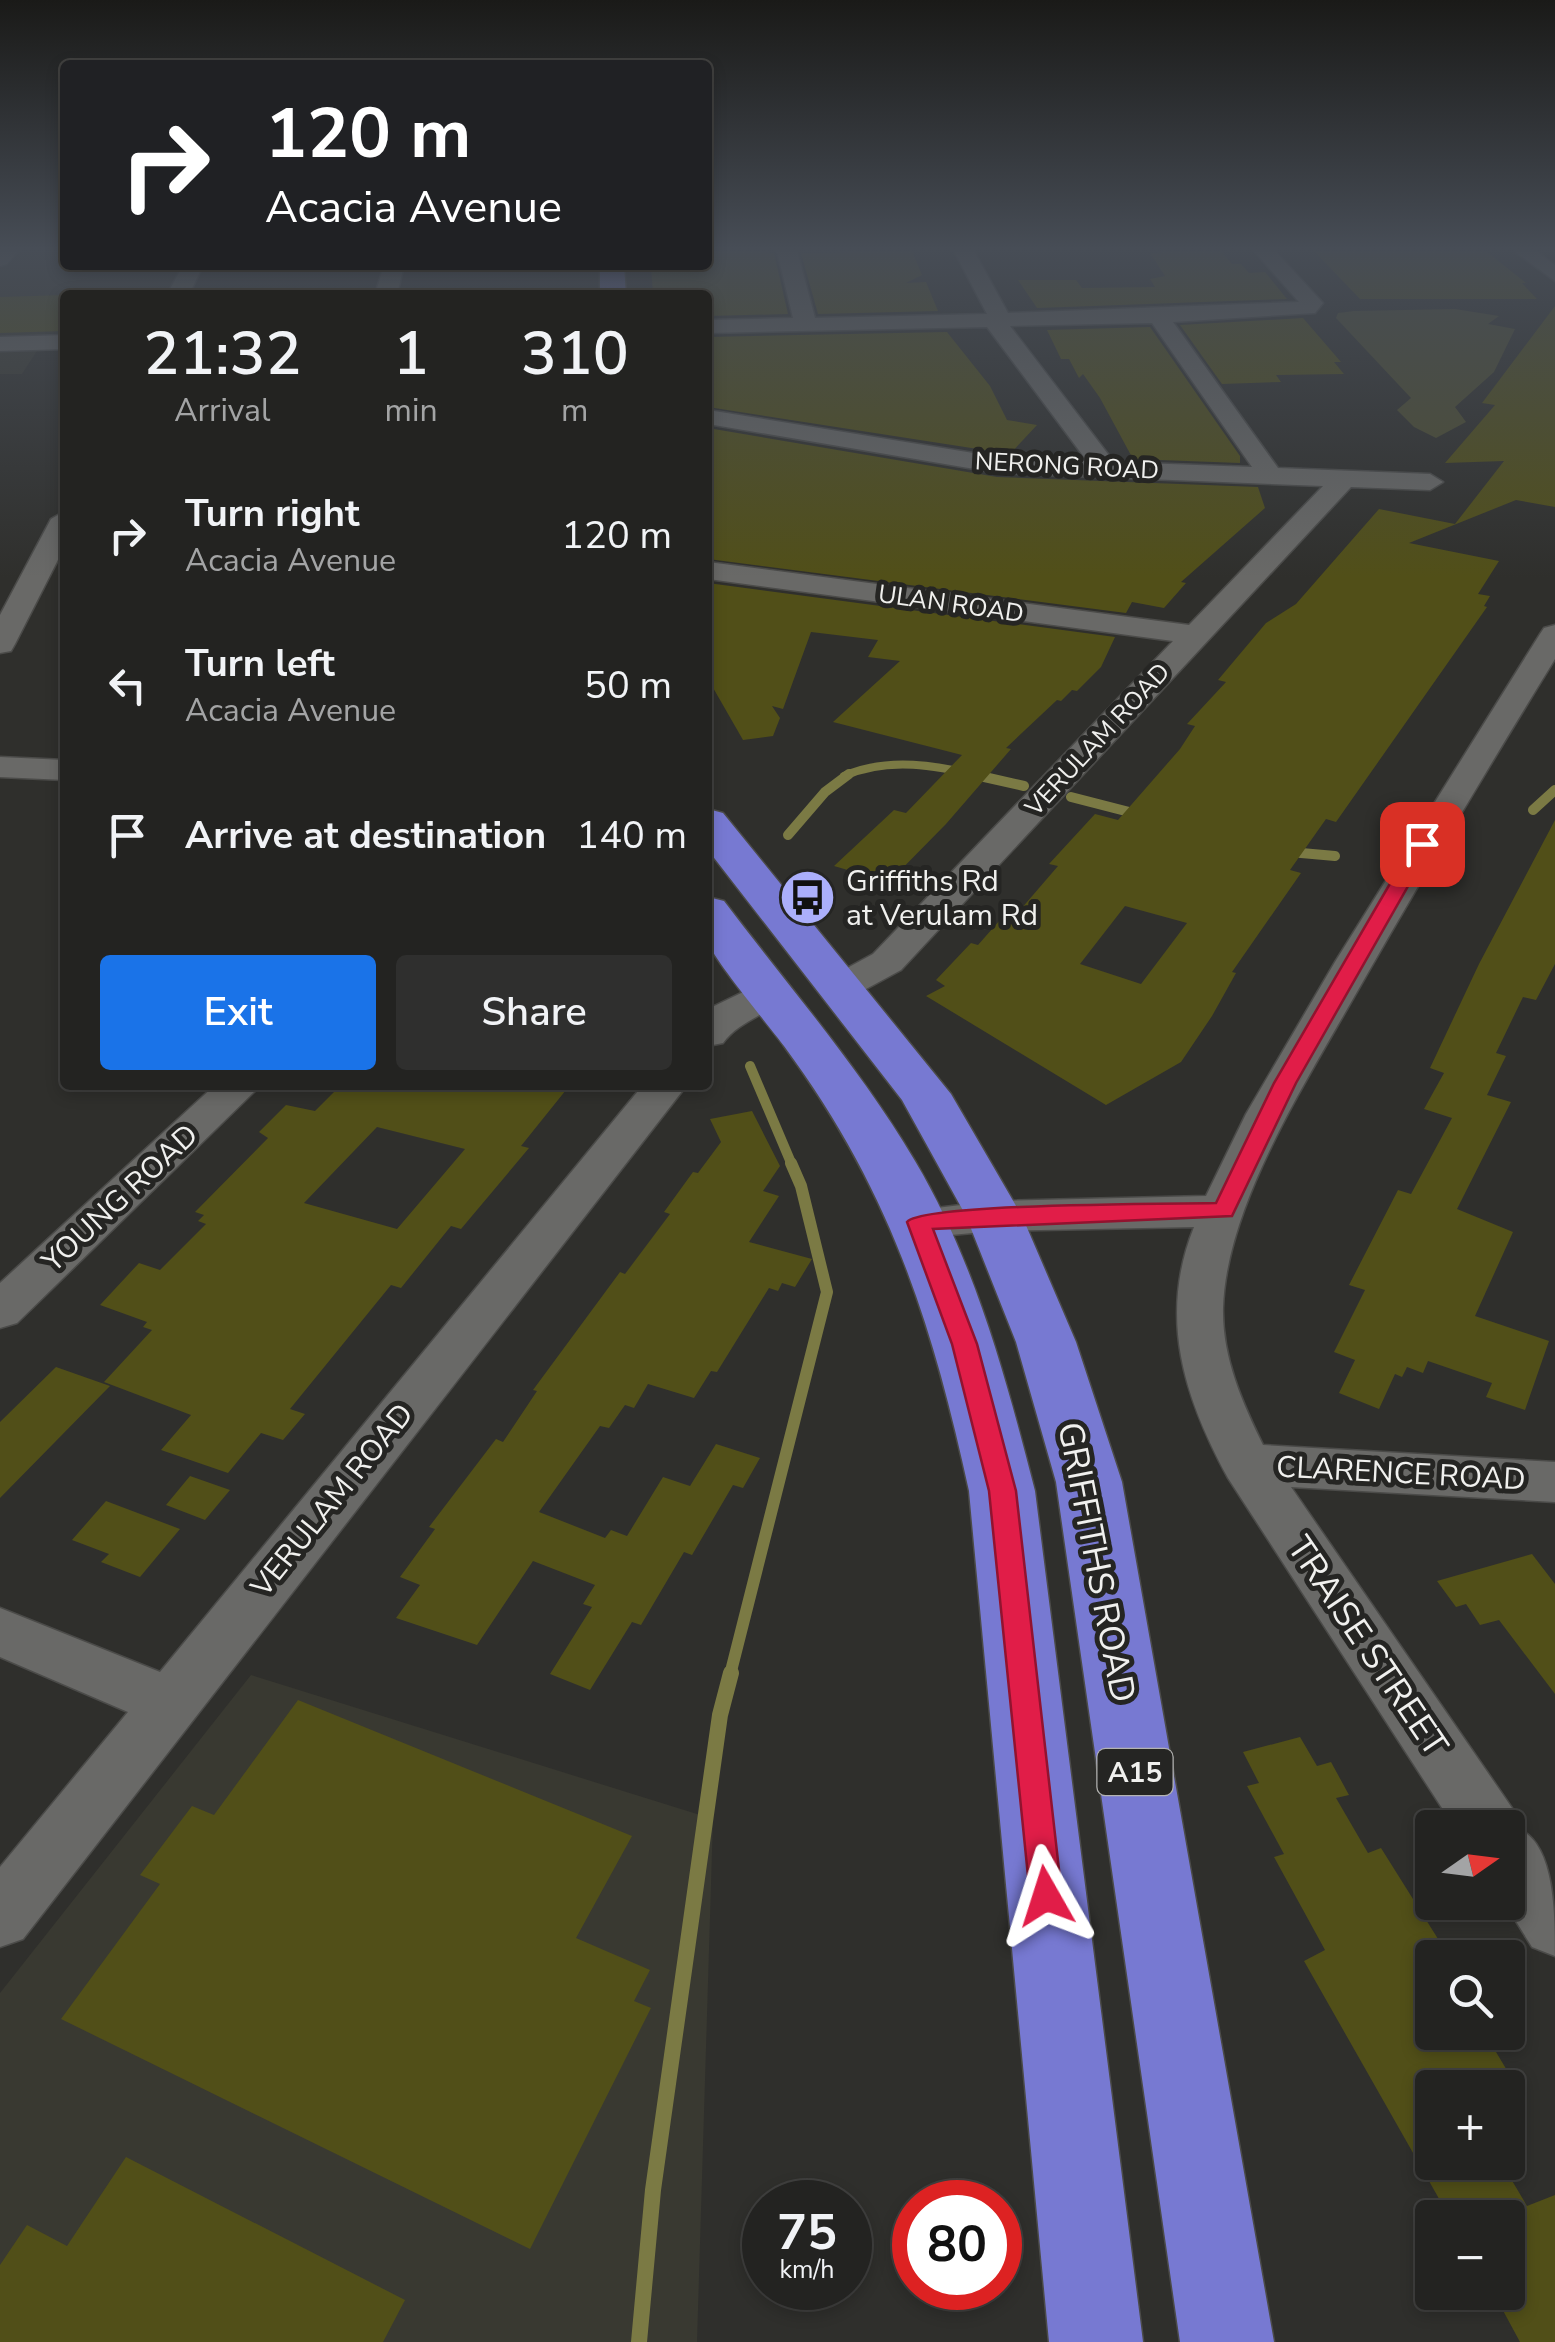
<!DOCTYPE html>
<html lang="en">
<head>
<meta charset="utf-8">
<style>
	:root { --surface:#232321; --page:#2f2f2e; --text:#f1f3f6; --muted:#a3a4a5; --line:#40403f; --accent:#1a73e8 }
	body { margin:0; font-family:"Nunito Sans",sans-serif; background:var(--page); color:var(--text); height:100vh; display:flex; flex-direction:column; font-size:38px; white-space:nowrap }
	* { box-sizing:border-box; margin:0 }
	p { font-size:32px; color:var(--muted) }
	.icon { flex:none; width:55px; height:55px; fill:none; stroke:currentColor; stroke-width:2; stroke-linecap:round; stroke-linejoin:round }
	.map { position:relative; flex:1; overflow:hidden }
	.drawer { position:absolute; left:60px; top:290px; width:652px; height:800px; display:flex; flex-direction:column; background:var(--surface); border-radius:10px; box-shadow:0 5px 15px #0003,0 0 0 2px var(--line) }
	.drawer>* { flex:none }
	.guide { position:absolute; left:60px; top:60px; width:652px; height:210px; border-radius:10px; box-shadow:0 5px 15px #0003,0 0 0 2px var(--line); background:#202124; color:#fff; overflow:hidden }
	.needle { width:65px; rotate:76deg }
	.tools { position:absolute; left:1415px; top:1810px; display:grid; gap:20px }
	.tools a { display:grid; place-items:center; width:110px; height:110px; border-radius:10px; background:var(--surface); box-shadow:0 5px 15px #0003,0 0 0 2px var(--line); font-size:50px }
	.speed { position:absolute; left:742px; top:2180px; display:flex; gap:20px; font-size:50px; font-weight:700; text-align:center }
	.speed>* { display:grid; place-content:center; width:130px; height:130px; border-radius:50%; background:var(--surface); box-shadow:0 5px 15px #0003,0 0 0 2px var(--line); line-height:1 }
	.speed small { font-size:25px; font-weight:400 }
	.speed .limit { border:15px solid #d22; background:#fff; color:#111 }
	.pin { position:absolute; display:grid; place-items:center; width:85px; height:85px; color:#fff; margin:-42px; border-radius:20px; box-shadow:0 5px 15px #0006 }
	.me { position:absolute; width:110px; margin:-55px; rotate:354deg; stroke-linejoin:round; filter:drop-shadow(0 0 8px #0008) }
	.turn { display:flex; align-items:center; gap:35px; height:210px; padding:0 40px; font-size:45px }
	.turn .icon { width:130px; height:130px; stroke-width:2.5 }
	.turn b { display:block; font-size:70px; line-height:85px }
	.eta { display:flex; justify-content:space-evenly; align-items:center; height:170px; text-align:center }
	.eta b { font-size:60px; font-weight:600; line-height:70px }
	.cta { display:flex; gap:20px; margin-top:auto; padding:20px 40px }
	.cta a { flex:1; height:115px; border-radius:10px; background:var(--accent); color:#fff; font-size:40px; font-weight:600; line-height:115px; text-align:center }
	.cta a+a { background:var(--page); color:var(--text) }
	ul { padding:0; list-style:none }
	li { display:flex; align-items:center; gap:30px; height:150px; padding:0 40px }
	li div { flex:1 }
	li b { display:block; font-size:38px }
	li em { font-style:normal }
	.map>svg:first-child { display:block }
	.built { fill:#393931 }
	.green { fill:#4d4d2f }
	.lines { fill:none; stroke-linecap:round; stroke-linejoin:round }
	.stream-far3 { stroke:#7b7a44; stroke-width:8 }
	.stream-far2 { stroke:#7b7a44; stroke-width:10 }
	.stream-far1 { stroke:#7b7a44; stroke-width:12 }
	.stream { stroke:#7b7a44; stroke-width:16 }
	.building { fill:#514f18; fill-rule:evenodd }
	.minor-casing { stroke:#4b4b49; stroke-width:3 }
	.highway-casing { stroke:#4b4b49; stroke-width:3 }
	.minor { fill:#696967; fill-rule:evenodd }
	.highway { fill:#7779d2; fill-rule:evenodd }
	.route { fill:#e11d48; stroke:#92132f; stroke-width:2.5 }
	.labels { text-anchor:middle; stroke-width:10; stroke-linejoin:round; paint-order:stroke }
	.far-street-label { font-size:25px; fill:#f0f0ee; stroke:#252523 }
	.shield { fill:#252523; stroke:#b3b3b1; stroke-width:2.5 }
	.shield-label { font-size:28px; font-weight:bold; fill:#f0f0ee }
	.poi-label { font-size:30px; fill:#f0f0ee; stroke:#252523; text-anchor:start }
	.street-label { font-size:30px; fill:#f0f0ee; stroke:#252523 }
	.near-street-label { font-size:35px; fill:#f0f0ee; stroke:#252523 }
</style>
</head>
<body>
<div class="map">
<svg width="1555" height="2342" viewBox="0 0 1555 2342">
	<rect width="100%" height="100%" fill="#2f2f2c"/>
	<path class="built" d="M0,251h65v14h119l-16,30h-103v38l-17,1 -26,40h-22z
		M251,1675l462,144 -16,523h-697v-349z"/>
	<path class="green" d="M1455,309l44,7 -11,8 27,5 -21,43 -39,35 11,15 -30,16 -22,-11 -17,-17 14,-12 -75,-80 2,-5 16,-2z"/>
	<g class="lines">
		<path class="stream-far3" d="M844,776c45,-20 93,-10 139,0"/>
		<path class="stream-far2" d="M971,774l53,12
			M1071,797l70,18
			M1533,810l22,-20
			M788,835l37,-43 24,-18
			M1290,852l45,4
			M750,1066l42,99"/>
		<path class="stream-far1" d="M730,1675l97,-383 -26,-106 -10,-23"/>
		<path class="stream" d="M639,2342l14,-152 67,-475 11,-42"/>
	</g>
	<path class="building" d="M753,251l21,2 14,61 -80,2v-21h-55l-2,-30h57v-13z
		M912,251l10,24 -16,8 20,-1 12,29 -120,3 -17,-61z
		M1176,251l46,1 10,12h9l8,9 16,-1 22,27 -250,9 -19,-28h58l6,8 73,-1 -5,-8 15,-3 -15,-23z
		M1314,251h172l40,32h-4l15,16h-177z
		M65,295v36l-65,2v-36z
		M1555,306v201l-39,-7 -107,43 90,18 -21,33 12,2 -6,10 3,1 -151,215 -10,-3 -36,51 11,3 -69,99 4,1 -24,43 -31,46 -75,43 -180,-109 19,-10 -9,-6 35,-37 7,2 22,-25 9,3 49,-57 -9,-2 46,-50 23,6 62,-71 15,-23 -8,-2 39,-42 -8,-2 48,-57 30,-19 83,-95 76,15 49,-63 -59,2 50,-58 -13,-2zM1125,906l62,17 -46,61 -61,-20z
		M1303,318l38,44h-7l10,12 -68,1 5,7 -59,2 -42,-59z
		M1150,327l90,129v7l-107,-4 -33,-61 -17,-24 -4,4 -10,-19h-8l-14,-29z
		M947,332l43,54 17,34 30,5 -27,29 -302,-47v-70z
		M708,428l289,49 261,10 7,21 -84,74 5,1 -22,25 -32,-6 -6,11 -418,-54z
		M708,583l407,54 -14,30 -24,24 -5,-1 -11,11 -4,-1 -51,48 5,1 -65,75 -65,66 -38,-11 8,-8 -17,-5 60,-56 12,3 56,-58 -129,-33 67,-61 -32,-4 10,-17 -67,-8 -28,77 -11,-3 8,12 -7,18 -30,4 -35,-61z
		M1555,820v144l-19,36 -13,-3 -27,56 10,3 -19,39 24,7 -54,107 56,23 -38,84 74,25 -24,69 -39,-13 6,-14 -64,-22 -5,12 -16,-6 -5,10 -7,-3 -16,35 -40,-16 16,-33 -21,-8 31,-62 -16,-5 49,-95 13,4 41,-76 -28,-9 20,-36 -14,-5 49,-104z
		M341,1085h229l-49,61 8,2 -68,81 -10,-3 -50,62 -10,-3 -101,124 15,5 -22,26 -22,-7 -33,40 -67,-23 30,-35 -87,-33 48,-52 -9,-3 4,-5 -47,-17 39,-42 21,7 46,-46 -8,-3 6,-6 -9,-3 73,-74 -9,-6 27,-27 29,6zM377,1127l88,22 -68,80 -93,-26z
		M752,1111l28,55 -17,25 16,5 -30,46 63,17 -17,28 -13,-4 -4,8 -9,-3 -52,84 -6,-1 -17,27 -46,-14 -14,24 -9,-3 -16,23 -9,-2 -61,86 66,26 6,-8 16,6 36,-59 27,9 26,-42 44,14 -17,30 -10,-3 -41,70 -8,-3 -43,73 -9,-3 -42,68 -40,-16 42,-67 -9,-3 12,-19 -62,-24 -56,84 -81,-27 24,-33 -20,-8 35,-48 -6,-2 67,-88 7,3 34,-51 -4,-1 87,-118 5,2 45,-60 -6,-2 29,-40 5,1 23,-31 -11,-23z
		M56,1367l54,19 -110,112v-76z
		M190,1476l40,14 -25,30 -39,-15z
		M106,1501l74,28 -40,48 -39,-15 8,-8 -37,-14z
		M1532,1554l23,30v110l-56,-74 -19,5 -14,-21 -10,3 -19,-26z
		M298,1700l334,136 -56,102 74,32 -16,31 17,7 -121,241 -469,-230 99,-135 -20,-9 52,-69 22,9z
		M1300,1737l17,29 14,-4 18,33 -13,3 32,55 13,-5 69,110h-18v88l38,-14h14l27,45 -32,11h-47v74h69l26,44 28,-11v147h-35l-27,-50h15v-74h-58l-146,-257 21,-11 -51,-93 10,-3 -37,-68 12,-3 -16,-31z
		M126,2157l279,143 -22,42h-383v-77l27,-40 40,21z"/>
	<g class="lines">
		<defs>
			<path id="minor" d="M0,251h18l-11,13 -7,2z
				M777,251h20l18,67 172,-4 -33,-63h20l34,62 291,-11 -45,-51h21l48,52 -8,10 -142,9 105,146 152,6 13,8 -13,8 -79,-3 -450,483 -46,25 -14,4 -14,-4 -6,-8 6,-8 46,-25 300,-313 -465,-62v-17l481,63 134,-139 -325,-13 -290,-49v-14l290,47 89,4 -100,-134 -279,6v-13l85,-2zM1152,323l100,144 -138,-5 -104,-136z
				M1514,251h22l19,14v16z
				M183,265h20l-14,30h-22z
				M384,265h20l-7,30h-22z
				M65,335v14l-65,2v-14z
				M65,511v35l-50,98 -4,7 -11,2v-38l51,-96z
				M1555,625v34c-69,112 -136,224 -201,338 -50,88 -128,210 -131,311 -1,49 19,94 40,137l292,17v40l-264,-15 221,321 9,22c34,17 34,86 34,126l-23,-9 -28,-45h4v-74h-53l-227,-350c-44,-81 -70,-161 -34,-251l-200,4 -75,7 -16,-4 -7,-11 7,-11 91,-11 212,-5 40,-82 89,-152 205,-328 4,-6z
				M0,757l65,3v20l-65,-3z
				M768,980l14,3 6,9c-16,23 -48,27 -65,51l-15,3v-37z
				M215,1085h46l-244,238 -17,5v-45z
				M643,1085h44l-664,854 -23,8v-80l128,-155 -128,-55v-49l160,64z"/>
			<path id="highway" d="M600,265h24l2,30h-26z
				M708,809l15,4 228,281 71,122 54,126 46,140 152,860h-94l-124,-860 -40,-140 -50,-126 -64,-116 -194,-250z
				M708,897l16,4c65,86 136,167 191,260 60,101 91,217 120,330l108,851h-94l-80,-851c-37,-170 -80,-303 -185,-445 -14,-19 -71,-87 -76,-104 -4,-12 -1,-33 0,-45z"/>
		</defs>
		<use href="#minor" class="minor-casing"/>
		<use href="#highway" class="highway-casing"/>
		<use href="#minor" class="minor"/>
		<use href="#highway" class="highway"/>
	</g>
	<linearGradient id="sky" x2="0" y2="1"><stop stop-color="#1a1a18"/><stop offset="0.43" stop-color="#474d56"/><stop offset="1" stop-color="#474d56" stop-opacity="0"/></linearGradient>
	<rect width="1555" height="578" fill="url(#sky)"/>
	<path class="route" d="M1422,839l10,5 -136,239 -64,133 -299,13 44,115 39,147 46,405 -4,11 -12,4 -12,-4 -4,-11 -41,-405 -37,-147 -45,-122c16,-19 267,-18 309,-19l58,-120 139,-239z"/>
	<defs>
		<symbol id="bus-disc" viewBox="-11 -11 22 22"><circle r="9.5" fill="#abaffb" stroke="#252523"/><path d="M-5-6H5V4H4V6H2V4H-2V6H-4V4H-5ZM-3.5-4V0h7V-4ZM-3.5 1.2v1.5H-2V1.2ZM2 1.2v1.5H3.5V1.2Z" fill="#111"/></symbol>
	</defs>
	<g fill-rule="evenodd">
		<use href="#bus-disc" x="776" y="866" width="63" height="63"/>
	</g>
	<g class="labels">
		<g class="far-street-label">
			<text transform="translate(1067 465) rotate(3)" y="9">NERONG ROAD</text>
			<text transform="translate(951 603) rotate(8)" y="9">ULAN ROAD</text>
			<text transform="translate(1097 739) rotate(-47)" y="9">VERULAM ROAD</text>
		</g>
		<rect class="shield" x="1097.5" y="1749" width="75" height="46" rx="8"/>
		<g class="shield-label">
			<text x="1135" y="1782">A15</text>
		</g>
		<g class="poi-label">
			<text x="846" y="891">Griffiths Rd<tspan x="846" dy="34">at Verulam Rd</tspan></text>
		</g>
		<g class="street-label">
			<text transform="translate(120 1198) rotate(-43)" y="10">YOUNG ROAD</text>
			<text transform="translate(1401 1473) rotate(3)" y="10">CLARENCE ROAD</text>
			<text transform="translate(332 1500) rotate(-51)" y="10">VERULAM ROAD</text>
		</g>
		<g class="near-street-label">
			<text transform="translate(1097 1562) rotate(79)" y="12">GRIFFITHS ROAD</text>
			<text transform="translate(1368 1646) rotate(56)" y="12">TRAISE STREET</text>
		</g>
	</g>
</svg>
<div class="tools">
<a><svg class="needle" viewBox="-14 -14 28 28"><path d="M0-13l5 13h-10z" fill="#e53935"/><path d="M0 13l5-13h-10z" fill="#a3a4a5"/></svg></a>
<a><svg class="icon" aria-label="search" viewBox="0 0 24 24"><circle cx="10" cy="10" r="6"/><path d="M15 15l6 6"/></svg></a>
<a>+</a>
<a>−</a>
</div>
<div class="speed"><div>75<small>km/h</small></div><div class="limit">80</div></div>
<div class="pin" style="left:1422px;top:844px;background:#d93025"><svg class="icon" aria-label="arrive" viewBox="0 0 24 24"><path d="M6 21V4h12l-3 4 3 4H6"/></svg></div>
<svg class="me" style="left:1046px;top:1896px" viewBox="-20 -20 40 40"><path d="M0-17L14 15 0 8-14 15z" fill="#e11d48" stroke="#fff" stroke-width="4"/></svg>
<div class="guide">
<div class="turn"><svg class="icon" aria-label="right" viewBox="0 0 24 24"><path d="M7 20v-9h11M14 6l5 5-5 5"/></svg><div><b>120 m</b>Acacia Avenue</div></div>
</div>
<section class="drawer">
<div class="eta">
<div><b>21:32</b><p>Arrival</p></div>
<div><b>1</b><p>min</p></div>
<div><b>310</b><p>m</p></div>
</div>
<ul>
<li><svg class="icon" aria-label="right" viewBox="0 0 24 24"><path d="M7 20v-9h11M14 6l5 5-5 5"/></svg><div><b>Turn right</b><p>Acacia Avenue</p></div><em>120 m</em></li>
<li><svg class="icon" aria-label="left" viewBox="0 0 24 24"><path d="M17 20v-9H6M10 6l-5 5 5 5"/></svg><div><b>Turn left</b><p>Acacia Avenue</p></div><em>50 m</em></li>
<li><svg class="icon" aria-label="arrive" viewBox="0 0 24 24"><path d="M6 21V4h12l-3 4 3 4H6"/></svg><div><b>Arrive at destination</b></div><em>140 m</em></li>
</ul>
<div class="cta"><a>Exit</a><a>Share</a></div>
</section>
</div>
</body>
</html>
